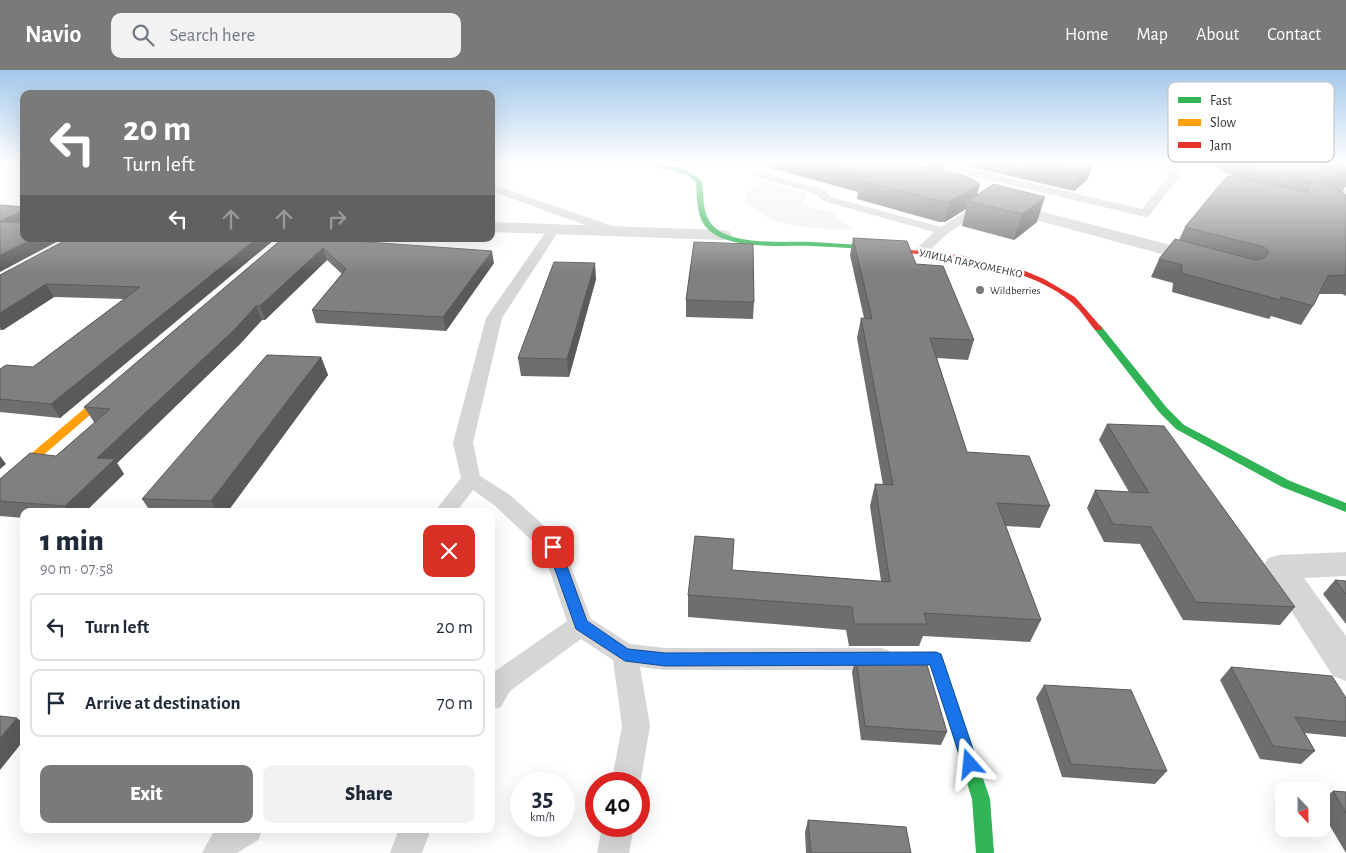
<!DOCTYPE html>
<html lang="en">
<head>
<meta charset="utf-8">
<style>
	:root { --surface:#fff; --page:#f2f2f3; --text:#1f2937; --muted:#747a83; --line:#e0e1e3; --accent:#7a7a7a }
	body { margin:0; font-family:"Alegreya Sans",sans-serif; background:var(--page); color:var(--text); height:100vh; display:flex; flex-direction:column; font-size:19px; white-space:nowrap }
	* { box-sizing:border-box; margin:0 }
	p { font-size:16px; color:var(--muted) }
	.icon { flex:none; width:28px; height:28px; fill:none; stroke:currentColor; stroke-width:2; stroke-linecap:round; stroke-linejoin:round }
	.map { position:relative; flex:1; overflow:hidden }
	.side { position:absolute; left:20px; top:438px; width:475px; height:325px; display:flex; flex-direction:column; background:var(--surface); border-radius:10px; box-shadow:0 5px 20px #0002 }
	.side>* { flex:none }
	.banner { position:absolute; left:20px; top:20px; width:475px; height:152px; border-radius:10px; box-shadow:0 5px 20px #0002; background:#7a7a7a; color:#fff; overflow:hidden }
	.needle { width:32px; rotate:158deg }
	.tools { position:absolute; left:1275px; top:712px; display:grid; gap:10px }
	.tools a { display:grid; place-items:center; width:55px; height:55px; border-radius:10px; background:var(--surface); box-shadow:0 5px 20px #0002; font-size:25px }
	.speed { position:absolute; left:510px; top:702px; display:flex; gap:10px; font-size:25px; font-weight:700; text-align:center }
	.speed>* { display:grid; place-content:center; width:65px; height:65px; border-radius:50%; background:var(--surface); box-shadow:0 5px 20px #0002; line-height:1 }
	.speed small { font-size:12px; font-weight:400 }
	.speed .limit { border:8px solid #d22; background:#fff; color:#111 }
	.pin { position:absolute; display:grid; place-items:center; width:42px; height:42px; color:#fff; margin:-21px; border-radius:10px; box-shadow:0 2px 8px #0006 }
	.me { position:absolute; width:55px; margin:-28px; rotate:342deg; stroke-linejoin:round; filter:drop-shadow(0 0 4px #0008) }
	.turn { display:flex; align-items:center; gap:18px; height:105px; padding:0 20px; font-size:22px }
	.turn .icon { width:65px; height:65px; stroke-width:2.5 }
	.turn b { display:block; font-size:35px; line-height:42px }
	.lanes { display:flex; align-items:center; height:48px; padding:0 20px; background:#0003; justify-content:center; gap:25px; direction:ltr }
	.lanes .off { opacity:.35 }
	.round { display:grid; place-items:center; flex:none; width:52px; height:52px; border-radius:10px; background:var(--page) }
	.headline { display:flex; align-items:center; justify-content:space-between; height:85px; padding:0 20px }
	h1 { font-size:30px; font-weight:800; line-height:38px }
	.cta { display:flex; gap:10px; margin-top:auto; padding:10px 20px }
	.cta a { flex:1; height:58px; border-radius:10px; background:var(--accent); color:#fff; font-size:20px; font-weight:800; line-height:58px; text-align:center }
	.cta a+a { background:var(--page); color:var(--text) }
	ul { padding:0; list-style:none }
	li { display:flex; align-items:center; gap:15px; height:68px; margin:0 10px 8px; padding:0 10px; border:2px solid var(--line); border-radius:10px }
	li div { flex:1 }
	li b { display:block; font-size:19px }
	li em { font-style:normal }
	header { display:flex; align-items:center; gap:30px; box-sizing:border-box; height:70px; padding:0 25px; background:var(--accent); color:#fff }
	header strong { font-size:24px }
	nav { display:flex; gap:28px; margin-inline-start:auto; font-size:18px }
	.search { width:350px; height:45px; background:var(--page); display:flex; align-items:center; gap:12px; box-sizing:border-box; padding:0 18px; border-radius:10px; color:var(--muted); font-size:19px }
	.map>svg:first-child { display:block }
	.green { fill:#eff2ec }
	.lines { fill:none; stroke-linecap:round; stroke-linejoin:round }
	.lane { fill:#d6d6d6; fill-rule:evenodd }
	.street { fill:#d6d6d6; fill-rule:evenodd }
	.fast { fill:#30b455; fill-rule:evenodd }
	.slow { fill:#ff9f0a; fill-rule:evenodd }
	.jam { fill:#e5322d; fill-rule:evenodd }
	.wall { fill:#6e6e6e }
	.shaded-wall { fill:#5a5a5a }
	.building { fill:#808080; stroke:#5a5a5a }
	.route { fill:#1a73e8; stroke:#114b97 }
	.poi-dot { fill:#7a7a7a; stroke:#fff; stroke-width:2 }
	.labels { text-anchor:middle; stroke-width:5; stroke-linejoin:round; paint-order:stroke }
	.far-street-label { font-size:11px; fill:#323232; stroke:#fff }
	.far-poi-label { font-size:11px; fill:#323232; stroke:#fff; text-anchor:start }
	.key { fill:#fff; stroke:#c2c2c2; stroke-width:1 }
	.key-label { font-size:14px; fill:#323232 }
</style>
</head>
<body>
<header>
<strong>Navio</strong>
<div class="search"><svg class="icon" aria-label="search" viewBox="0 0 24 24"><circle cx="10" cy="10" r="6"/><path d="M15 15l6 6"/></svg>Search here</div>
<nav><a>Home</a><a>Map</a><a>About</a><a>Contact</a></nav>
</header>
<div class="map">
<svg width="1346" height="783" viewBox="0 0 1346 783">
	<rect width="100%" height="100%" fill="#fff"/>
	<path class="green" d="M762,112l44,11 -2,10 6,4 23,5 3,5 17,12c-37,0 -80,1 -108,-28v-7z"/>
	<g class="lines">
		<path class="lane" d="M0,92h10l-10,5z
			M1159,92h11l10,14 -31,40 -4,1 -189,-45 -22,12h-8l-1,-2 29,-17 188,44 27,-33z
			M1278,92h14l54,28v7z
			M757,101l65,18 9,8 110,30 42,-27 4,-1 6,3 -46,32 -21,20 -5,1 -7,-4 20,-19 -111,-31 -9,-8 -61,-17 -1,-2 1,-2z
			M491,114l130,45 2,3 -6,4 -4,-1 -122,-44z
			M554,155l6,4 -58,89 -29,125 7,33 30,19 51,46 30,78 39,25 35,4h216l9,3 4,8 -4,8 -9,3h-216l-25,-3 10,59 -11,64v-6h-28l11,-58 -9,-66 -32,-21 -71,52 -9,16 -10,3v-36l76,-53 -24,-70 -49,-46 -21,-15 -16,21h-22l26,-33 -8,-35 33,-125 64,-92z
			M602,756h32l-5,27h-32z
			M215,759h48l-5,11 -21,13h-35z
			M399,759h32l-9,24h-32z"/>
		<path class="street" d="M1002,131l207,54 2,4 -2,4 -7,2 -206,-56 -2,-3 2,-3z
			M491,152l232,8 6,1 3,4 -3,4 -6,1 -232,-8z
			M1346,482v24l-42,2 42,58v45l-13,-5 -70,-109 5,-9 11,-3z"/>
		<path class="fast" d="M620,92c27,0 61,-1 82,19 2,13 0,30 8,41 16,25 76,19 102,20 16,1 33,2 49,3 11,1 29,-1 38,5l-4,2c-28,-3 -56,-5 -84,-6 -28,-1 -86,5 -106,-20 -9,-12 -8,-30 -9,-44l-7,-6 -17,-6z
			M1098,255l3,1 66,82 17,17 106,56 56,22v9l-64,-25 -106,-58 -17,-17 -64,-82v-4z
			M936,583l5,2 2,4 47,140 4,54h-18l-4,-54 -43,-140 2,-4z"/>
		<path class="slow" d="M115,315l5,3 -1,2 -115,99 -4,1v-10l111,-94z"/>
		<path class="jam" d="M892,178l67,7 66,16 19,8 31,18 27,31 -1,2h-6c-8,-10 -15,-21 -25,-29 -45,-36 -120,-44 -175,-49h-3z"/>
	</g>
	<path class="wall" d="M756,92h161l-2,2 12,3 1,-5h166l-7,18 -13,11 -120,-28 -12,7 38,14 -4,11 18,-11 43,38 -23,18 -52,-14 4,-17 -21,13h-6l-82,-23 1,-7 -102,-28z
		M1208,92h138v26l-1,-1 -3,6 4,2v101l-4,-2h-23l-6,12 -12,19 -30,-9 -2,3 -97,-27 1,-9 -22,-6 8,-18 20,-19 6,-13 50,-49z
		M853,168l63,26 58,76 -6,20 -31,-2 30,94 83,54 -10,22 -34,-2 35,94 -11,22 -107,-6 -4,10h-70l-3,-16 -158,-13v-22l44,-25 149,11 -11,-75 5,-22 8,1 -26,-147 4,-20h3l-14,-63z
		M275,169l-215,179 -60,-6v-43l33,-2 91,-68 -70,-2 -51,33h-3v-55z
		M282,169h57v1l155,23 -48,68 -130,-8 -4,-13 30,-36 -15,-14 -62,60h-3l-22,24 -123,119 7,11 -38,37h-62v7l-24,-2v-37l56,-23 40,-34h-2l-10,-15z
		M596,209l-27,98 -48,-1 -3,-18z
		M686,230l68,2 -1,17 -67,-2z
		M321,287l7,18 -100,136h-78l-8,-12z
		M1107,354l188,183 -15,18 -97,-5 -43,-76 -36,-2 -17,-34 8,-18 34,2 -30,-52z
		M1335,510l11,1v43l-23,-30z
		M856,588l91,74 -6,13 -80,-5 -9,-68z
		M1231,597l115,31v39l-41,-4 10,18 -14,13 -41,-5 -40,-79z
		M1044,615l123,86 -12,13 -93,-7 -26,-79z
		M1333,721l13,1v61l-25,-42v-10z
		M808,750l103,33h-105l-1,-21z"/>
	<path class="shaded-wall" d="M935,92h20l-23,14z
		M1093,92h1l-7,18 -13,11 7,-19z
		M980,114l-5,18 -7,-1 -2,8 -21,13 5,-21z
		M1045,127l-8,25 -23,18 8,-26z
		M24,140v15l-24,1v-5z
		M32,169h30l-62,33v-17z
		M256,169h19l-215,179 -9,-14z
		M323,178l4,12 -62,60 -5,-14z
		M492,181l2,12 -48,68 -3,-14z
		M595,193l1,16 -27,98 -2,-18z
		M46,214l8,13 -51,33 -3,-4v-13z
		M256,236l6,14 -22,24 -123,119 7,11 -38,37h-18l-3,-5 32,-48z
		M321,287l7,18 -100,136h-11l-6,-10z
		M0,386l6,8 -6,5z
		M17,648l7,6v16l-24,30v-32z"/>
	<path class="building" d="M822,92h87l57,14 14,8 -30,17 -6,1 -84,-22 10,-5z
		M1038,92h55l-12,10z
		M1242,92h71l33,17v2h-26l26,14v80l-18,1 -15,30 -32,-9 -1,3 -99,-27 1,-8 -23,-6 16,-20 81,21 8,-2 5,-6 -5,-5 -79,-20 42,-51 81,16 4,-11 -34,1z
		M1334,92h12v6z
		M994,114l51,13 -23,17 -54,-13z
		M0,135l24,2v3l-24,11z
		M0,152l24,1v16h8l-32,16z
		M853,168l54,3 9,23 27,2 31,74 -44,-2 37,114 62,4 21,50 -53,-3 44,117 -117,-7 3,11h-73l-2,-17 -164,-12 7,-59 39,3 -2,31 158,12 -15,-98 18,1 -32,-167 11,1z
		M68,169h188l-205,165 -51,-5v-30l6,-4 27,2 107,-80 -94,-3 -46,29v-38z
		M282,169h45h-1l166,12 -49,66 -131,-7 34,-41 -23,-21 -63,58h-4l-22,24 -137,128 18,1 -50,47 -65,-5v-22l30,-26 26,3 54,-47 -26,-2z
		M694,172l59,2 1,58 -68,-2z
		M554,192l41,1 -28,96 -49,-1z
		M267,285l54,2 -110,144 -69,-2z
		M1107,354l57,2 131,181 -99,-5 -45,-75 -38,-3 -18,-34 54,3z
		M1335,510l11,1v13z
		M856,588h69l22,74 -82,-6z
		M1231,597l101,9 14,22v24l-51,-5 20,34 -42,-5z
		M1044,615l87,5 36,81 -96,-7z
		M0,646l17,2 -17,20z
		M1333,721l13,1v21z
		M808,750l98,7 5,26h-100z"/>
	<linearGradient id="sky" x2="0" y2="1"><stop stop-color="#a3c8eb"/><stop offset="0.46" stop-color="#fff"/><stop offset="1" stop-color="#fff" stop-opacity="0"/></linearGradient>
	<rect width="1346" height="202" fill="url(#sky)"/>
	<path class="route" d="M553,473l5,1 2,3 27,74 41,28 37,4 271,-1 5,2 37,110 -2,5 -6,3 -6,-3 -34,-104 -265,1 -40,-5 -49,-32 -29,-82 2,-3z"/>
	<circle class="poi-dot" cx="980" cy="220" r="5"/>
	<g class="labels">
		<g class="far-street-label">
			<text transform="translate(971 193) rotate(12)" y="4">УЛИЦА ПАРХОМЕНКО</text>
		</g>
		<g class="far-poi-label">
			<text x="990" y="224">Wildberries</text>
		</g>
	</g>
	<rect x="1168" y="12" width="166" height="80" rx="8" class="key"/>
	<rect x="1178" y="27" width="23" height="6" fill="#30b455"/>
	<rect x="1178" y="49" width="23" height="7" fill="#ff9f0a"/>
	<rect x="1178" y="72" width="23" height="6" fill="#e5322d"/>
	<g class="key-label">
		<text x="1210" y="35">Fast</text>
		<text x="1210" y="57">Slow</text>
		<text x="1210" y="80">Jam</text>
	</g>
</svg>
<div class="tools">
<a><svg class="needle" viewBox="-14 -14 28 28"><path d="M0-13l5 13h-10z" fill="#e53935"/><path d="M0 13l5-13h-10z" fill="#747a83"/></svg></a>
</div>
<div class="speed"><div>35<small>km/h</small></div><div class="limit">40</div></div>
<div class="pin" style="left:553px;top:477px;background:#d93025"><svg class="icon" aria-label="arrive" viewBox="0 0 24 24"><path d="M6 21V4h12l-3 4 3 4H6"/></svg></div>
<svg class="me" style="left:970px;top:694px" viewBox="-20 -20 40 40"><path d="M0-17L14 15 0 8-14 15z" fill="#1a73e8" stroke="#fff" stroke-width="4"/></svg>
<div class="banner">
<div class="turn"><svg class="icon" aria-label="left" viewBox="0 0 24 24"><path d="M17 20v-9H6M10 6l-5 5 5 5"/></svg><div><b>20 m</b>Turn left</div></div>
<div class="lanes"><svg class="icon" aria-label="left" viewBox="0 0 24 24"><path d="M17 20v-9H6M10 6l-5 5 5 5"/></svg><svg class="icon off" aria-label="ahead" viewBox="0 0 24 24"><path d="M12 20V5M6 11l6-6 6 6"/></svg><svg class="icon off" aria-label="ahead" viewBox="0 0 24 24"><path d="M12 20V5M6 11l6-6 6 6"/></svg><svg class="icon off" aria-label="right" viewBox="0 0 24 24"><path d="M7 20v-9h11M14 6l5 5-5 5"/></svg></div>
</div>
<section class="side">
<div class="headline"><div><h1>1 min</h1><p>90 m · 07:58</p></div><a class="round" style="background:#d93025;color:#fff"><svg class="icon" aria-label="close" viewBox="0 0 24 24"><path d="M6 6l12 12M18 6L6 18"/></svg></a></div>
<ul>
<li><svg class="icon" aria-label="left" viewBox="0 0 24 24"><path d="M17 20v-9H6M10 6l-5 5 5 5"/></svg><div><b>Turn left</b></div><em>20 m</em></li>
<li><svg class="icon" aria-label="arrive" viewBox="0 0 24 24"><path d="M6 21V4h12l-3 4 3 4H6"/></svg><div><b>Arrive at destination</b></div><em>70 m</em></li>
</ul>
<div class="cta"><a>Exit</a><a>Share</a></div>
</section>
</div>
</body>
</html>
